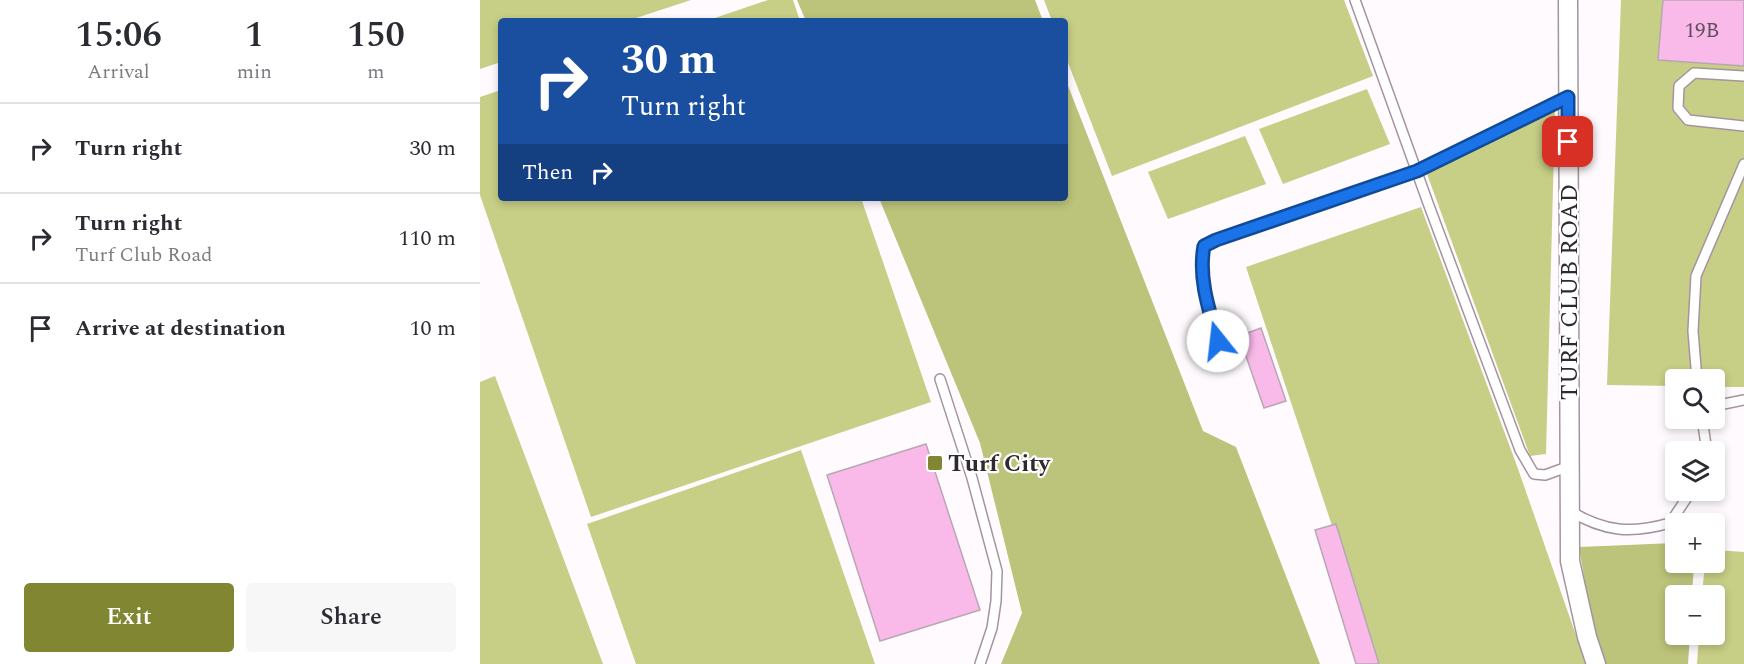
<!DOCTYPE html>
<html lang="en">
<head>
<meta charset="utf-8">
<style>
	:root { --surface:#fff; --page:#f7f7f7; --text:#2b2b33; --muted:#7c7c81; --line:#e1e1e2; --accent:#808631 }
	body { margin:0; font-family:Spectral,serif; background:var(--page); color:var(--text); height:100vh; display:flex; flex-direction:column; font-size:22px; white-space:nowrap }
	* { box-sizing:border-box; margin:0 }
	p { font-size:20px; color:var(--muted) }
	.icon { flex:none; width:33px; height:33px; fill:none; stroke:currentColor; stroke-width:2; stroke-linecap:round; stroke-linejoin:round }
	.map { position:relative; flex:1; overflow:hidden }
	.drawer { display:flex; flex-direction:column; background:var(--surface); width:480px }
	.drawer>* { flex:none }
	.top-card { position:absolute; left:18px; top:18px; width:570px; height:183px; border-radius:6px; box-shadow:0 3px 9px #0003; background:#1a4fa0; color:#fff; overflow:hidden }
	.controls { position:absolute; left:1185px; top:369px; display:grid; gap:12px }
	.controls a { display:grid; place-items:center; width:60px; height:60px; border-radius:6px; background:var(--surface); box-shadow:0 3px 9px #0003; font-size:30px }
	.pin { position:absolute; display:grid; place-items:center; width:51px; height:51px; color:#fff; margin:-26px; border-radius:12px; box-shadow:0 3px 9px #0006 }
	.me { position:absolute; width:66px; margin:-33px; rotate:344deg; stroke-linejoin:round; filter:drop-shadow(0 0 4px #0008) }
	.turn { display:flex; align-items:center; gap:21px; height:126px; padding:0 24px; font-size:27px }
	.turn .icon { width:78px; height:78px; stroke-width:2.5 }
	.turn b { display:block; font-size:42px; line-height:51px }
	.then { display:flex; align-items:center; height:57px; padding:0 24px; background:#0003; gap:12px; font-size:22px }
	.eta { display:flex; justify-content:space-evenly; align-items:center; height:102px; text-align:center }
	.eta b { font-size:36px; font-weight:600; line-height:42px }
	.action { display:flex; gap:12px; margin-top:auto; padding:12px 24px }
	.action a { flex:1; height:69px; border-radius:6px; background:var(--accent); color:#fff; font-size:24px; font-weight:600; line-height:69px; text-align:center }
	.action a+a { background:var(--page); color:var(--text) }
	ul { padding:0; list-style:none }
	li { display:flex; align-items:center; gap:18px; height:90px; padding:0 24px; border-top:2px solid var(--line) }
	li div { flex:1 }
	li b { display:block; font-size:22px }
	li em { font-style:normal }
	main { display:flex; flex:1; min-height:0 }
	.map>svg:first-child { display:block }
	.green { fill:#c7ce86 }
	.forest { fill:#bcc37a }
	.building { fill:#f9baea; stroke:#b8a7b3; stroke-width:1.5 }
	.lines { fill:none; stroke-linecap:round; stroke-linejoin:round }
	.lane-casing { stroke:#a494a0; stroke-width:12 }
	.street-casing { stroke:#a494a0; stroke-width:21 }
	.lane { stroke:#fff; stroke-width:9 }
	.street { stroke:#fff; stroke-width:18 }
	.route-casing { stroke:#114b97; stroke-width:15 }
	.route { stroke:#1a73e8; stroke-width:10 }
	.poi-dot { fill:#808631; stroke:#fff; stroke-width:2 }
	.labels { text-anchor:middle; stroke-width:4.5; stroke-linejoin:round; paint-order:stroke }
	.number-label { font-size:21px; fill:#624e5e }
	.street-label { font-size:24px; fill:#302a2f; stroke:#fff }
	.poi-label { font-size:24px; font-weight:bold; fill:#302a2f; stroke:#fff; text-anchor:start }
</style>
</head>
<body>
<main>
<section class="drawer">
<div class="eta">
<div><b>15:06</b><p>Arrival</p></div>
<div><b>1</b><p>min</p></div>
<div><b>150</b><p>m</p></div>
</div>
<ul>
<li><svg class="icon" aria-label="right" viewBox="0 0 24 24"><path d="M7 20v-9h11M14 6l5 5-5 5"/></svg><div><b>Turn right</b></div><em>30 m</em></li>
<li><svg class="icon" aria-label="right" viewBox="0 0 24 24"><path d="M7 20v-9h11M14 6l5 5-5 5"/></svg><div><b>Turn right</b><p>Turf Club Road</p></div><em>110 m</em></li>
<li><svg class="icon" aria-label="arrive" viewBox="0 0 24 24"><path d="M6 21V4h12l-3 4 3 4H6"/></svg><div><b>Arrive at destination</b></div><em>10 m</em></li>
</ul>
<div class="action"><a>Exit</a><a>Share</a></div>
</section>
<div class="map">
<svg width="1264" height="664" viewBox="0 0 1264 664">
	<rect width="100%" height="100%" fill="#fefafd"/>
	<path class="green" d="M0,0h211l-64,21h-126v41l-21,7z
		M288,0h25l7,21h-94z
		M564,0h300l29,76 -261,100 -47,-121v-34h-13z
		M1141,0h123v387h-29l-1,-7h-38l-1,6 -68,-1z
		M887,89l23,55 -107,40 -24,-55z
		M21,90v108h360l70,204 -340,115 -111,-322v-98z
		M1075,111l-9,343 -16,2 -103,-282z
		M765,136l21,48 -98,35 -20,-47z
		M941,207l96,259 69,198h-208l-132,-397z
		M15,376l108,288h-123v-282z
		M321,450l74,214h-239l-49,-140z
		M1235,550l29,2v112h-47l2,-29 15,-1v-38l-12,-1 3,-32 9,-1z"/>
	<path class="forest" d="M317,0h238l8,21h-237z
		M585,78l138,353 33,16 84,217h-319l21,-51 -42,-170 -101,-245h186z
		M1195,543l1,19 18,1 -2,32 -16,1v38l14,1 -2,29h-86l-8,-28 -15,-89z"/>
	<path class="building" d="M1183,0h81v66l-86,-6z
		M781,328l25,73 -22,7 -25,-72z
		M446,444l54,166 -100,31 -53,-166z
		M856,524l43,140h-23l-41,-134z"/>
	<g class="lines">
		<defs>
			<path id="lane" d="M875,0l73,203 92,247 14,24 11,1 25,-9
				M1264,76l-50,-3 -15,13 -1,22 10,12 56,6
				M738,341c-9,-31 -20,-63 -14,-95l12,-6 201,-69 151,-74
				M460,379l32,99 25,93 -1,30 -4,27 -12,36
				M1217,380l-4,-49 3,-55 48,-112
				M1234,406l30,-6
				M1222,418l5,34
				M1090,511c35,21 61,23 100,12l22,-33"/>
			<path id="street" d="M1088,0l2,561 17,76 9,27"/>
		</defs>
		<use href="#lane" class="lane-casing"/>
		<use href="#street" class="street-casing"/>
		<use href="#lane" class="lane"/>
		<use href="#street" class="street"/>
	</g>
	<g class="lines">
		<defs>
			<path id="route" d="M738,341c-9,-31 -20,-63 -14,-95l12,-6 201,-69 151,-74v45"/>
		</defs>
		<use href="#route" class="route-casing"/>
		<use href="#route" class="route"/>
	</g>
	<rect class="poi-dot" x="447" y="455" width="16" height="16" rx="3"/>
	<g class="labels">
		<g class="number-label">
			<text x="1222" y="37">19B</text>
		</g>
		<g class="street-label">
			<text transform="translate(1089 292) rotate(-90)" y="8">TURF CLUB ROAD</text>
		</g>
		<g class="poi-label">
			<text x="468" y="471">Turf City</text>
		</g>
	</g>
</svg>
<div class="controls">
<a><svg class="icon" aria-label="search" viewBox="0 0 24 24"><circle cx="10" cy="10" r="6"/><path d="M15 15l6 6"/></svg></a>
<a><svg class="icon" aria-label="layers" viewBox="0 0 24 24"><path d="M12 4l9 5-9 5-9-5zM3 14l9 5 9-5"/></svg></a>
<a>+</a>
<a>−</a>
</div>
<div class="pin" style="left:1088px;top:142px;background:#d93025"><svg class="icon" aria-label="arrive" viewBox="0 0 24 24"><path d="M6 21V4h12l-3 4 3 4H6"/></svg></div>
<svg class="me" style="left:738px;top:341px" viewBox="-20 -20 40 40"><circle r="19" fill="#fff"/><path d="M0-13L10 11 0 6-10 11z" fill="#1a73e8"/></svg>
<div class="top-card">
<div class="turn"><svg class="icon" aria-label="right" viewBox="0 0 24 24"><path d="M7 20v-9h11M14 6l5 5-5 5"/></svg><div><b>30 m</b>Turn right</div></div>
<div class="then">Then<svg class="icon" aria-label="right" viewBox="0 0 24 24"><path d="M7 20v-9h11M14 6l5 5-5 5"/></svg></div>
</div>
</div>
</main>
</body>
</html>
